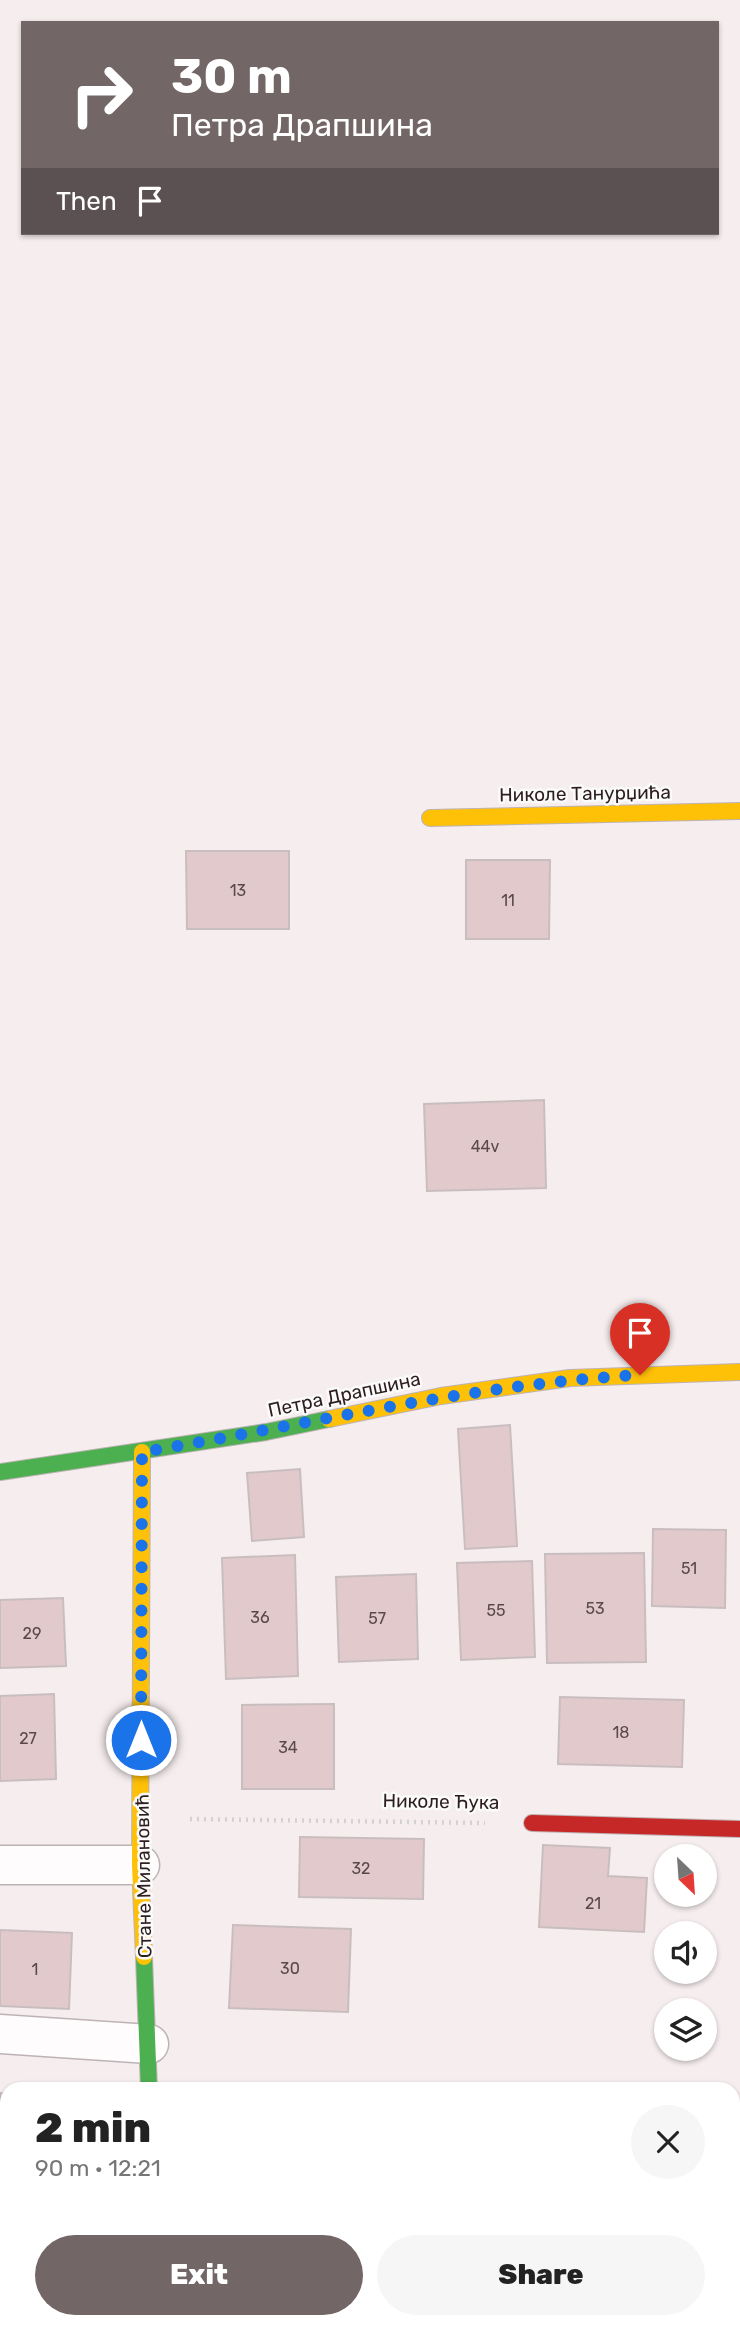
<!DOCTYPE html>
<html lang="en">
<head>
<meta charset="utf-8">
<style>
	:root { --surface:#fff; --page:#f6f6f6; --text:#222; --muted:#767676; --accent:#736667 }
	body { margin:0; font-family:Rubik,sans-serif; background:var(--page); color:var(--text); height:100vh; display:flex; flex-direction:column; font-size:26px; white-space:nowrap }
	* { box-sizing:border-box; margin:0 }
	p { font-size:23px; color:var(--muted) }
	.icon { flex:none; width:38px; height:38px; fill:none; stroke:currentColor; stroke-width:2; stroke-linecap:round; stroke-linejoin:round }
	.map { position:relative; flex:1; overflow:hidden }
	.panel { position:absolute; left:0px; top:2082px; width:740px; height:247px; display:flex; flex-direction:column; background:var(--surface); border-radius:21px 21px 0 0; box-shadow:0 2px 5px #0004 }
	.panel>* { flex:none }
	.hud { position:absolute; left:21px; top:21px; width:698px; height:214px; border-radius:0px; box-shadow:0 2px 5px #0004; background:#736667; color:#fff; overflow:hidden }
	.needle { width:46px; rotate:155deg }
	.controls { position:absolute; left:654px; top:1844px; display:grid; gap:14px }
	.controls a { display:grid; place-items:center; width:63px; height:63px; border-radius:50%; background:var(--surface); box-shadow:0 2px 5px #0004; font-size:35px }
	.pin { position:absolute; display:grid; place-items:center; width:60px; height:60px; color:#fff; margin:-72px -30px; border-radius:50% 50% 50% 0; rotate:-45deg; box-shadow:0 0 7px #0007 }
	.pin .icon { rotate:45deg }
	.me { position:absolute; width:77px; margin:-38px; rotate:0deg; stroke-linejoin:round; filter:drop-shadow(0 0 5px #0008) }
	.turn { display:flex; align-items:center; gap:24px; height:147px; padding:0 35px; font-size:32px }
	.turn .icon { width:91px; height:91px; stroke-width:2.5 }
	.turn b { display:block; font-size:49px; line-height:60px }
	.then { display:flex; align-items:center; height:66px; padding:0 35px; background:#0003; gap:14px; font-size:26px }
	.round { display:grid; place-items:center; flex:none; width:74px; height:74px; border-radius:37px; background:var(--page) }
	.headline { display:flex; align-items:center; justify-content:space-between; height:119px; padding:0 35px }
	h1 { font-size:42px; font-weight:800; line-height:52px }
	.action { display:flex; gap:14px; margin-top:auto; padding:14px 35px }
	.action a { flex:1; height:80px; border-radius:42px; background:var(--accent); color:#fff; font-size:28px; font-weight:800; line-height:80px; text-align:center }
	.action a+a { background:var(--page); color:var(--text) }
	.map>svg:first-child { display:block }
	.building { fill:#e2c9cc; stroke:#c9bebf; stroke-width:2 }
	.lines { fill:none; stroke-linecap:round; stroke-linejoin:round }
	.street-casing { stroke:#beb3b4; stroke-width:41 }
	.fast-casing { stroke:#beb3b4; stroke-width:18 }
	.slow-casing { stroke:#beb3b4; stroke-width:18 }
	.jam-casing { stroke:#beb3b4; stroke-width:18 }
	.path { stroke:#d4d1d1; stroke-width:4.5; stroke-dasharray:2 5; stroke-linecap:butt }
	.street { stroke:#fefcfc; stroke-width:38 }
	.fast { stroke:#4caf50; stroke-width:16 }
	.slow { stroke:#ffc107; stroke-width:16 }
	.jam { stroke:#c62828; stroke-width:16 }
	.route { stroke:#1a73e8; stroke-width:12; stroke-dasharray:0 21.6 }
	.labels { text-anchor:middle; stroke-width:5; stroke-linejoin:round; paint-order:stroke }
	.number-label { font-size:16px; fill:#5a484a }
	.street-label { font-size:19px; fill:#2d1d1f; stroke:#fbfbfb }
</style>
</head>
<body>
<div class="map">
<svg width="740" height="2328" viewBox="0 0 740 2328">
	<rect width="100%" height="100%" fill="#f6edee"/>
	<path class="building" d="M186,851h103v78h-102z
		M466,860h84l-1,79h-83z
		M544,1100l2,88 -119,3 -3,-87z
		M510,1425l7,121 -52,3 -7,-120z
		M300,1469l4,68 -52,4 -5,-68z
		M653,1529l73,1 -1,78 -73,-2z
		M644,1553l2,109 -99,1 -2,-109z
		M295,1555l3,121 -72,3 -4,-121z
		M532,1561l3,96 -74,3 -4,-97z
		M416,1574l2,85 -79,3 -3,-85z
		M63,1598l3,68 -66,2v-68z
		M54,1694l2,85 -56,2v-85z
		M560,1697l124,3 -2,67 -124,-3z
		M334,1704v85h-92v-84z
		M300,1837l124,2 -1,60 -124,-2z
		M543,1845l67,3 -2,28 39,2 -3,54 -105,-5z
		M233,1925l118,4 -3,83 -119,-4z
		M0,1930l72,3 -3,76 -69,-3z
		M0,2093l7,1v98l-7,-1z"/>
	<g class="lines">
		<defs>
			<path id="street" d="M0,1865h140
				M0,2034l149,10
				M140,2328l1,-6"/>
			<path id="fast" d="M0,1472l266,-40 63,-13
				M144,1957l5,133"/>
			<path id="slow" d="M430,818l310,-7
				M329,1419l112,-23 129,-18 170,-6
				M142,1452l-2,413 4,92"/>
			<path id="jam" d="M532,1823l208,6"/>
		</defs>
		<use href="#street" class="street-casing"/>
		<use href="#fast" class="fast-casing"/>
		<use href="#slow" class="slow-casing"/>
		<use href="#jam" class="jam-casing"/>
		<path class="path" d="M190,1819l295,4"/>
		<use href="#street" class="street"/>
		<use href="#fast" class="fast"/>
		<use href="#slow" class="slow"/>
		<use href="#jam" class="jam"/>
	</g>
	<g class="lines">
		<path class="route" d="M141,1740l1,-288c166,-27 330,-68 498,-77"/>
	</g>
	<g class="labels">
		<g class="number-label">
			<text x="238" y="896">13</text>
			<text x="508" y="906">11</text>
			<text x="485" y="1152">44v</text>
			<text x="689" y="1574">51</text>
			<text x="595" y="1614">53</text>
			<text x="496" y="1616">55</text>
			<text x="260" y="1623">36</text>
			<text x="377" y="1624">57</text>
			<text x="32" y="1639">29</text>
			<text x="621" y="1738">18</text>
			<text x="28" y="1744">27</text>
			<text x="288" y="1753">34</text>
			<text x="361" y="1874">32</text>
			<text x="593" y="1909">21</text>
			<text x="290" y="1974">30</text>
			<text x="35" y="1975">1</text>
		</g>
		<g class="street-label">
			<text transform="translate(585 793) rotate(-1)" y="7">Николе Танурџића</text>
			<text transform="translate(344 1394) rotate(-12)" y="7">Петра Драпшина</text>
			<text transform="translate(441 1801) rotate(1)" y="7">Николе Ћука</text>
			<text transform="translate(143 1876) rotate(-91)" y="7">Стане Милановић</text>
		</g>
	</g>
</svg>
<div class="controls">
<a><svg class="needle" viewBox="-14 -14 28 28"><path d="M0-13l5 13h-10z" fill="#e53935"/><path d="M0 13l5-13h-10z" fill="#767676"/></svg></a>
<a><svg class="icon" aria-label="sound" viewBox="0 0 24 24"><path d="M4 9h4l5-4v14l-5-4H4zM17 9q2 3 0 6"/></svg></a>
<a><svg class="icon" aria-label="layers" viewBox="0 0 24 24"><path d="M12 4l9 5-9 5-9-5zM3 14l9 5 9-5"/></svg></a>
</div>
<div class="pin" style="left:640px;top:1375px;background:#d93025"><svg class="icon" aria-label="arrive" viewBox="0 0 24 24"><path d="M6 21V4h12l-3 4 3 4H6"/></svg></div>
<svg class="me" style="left:141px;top:1740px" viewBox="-20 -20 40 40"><circle r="17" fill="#1a73e8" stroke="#fff" stroke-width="3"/><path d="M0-11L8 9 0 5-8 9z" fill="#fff"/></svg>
<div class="hud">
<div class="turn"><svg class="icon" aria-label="right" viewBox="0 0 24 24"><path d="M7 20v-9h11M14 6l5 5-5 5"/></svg><div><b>30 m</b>Петра Драпшина</div></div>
<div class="then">Then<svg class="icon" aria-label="arrive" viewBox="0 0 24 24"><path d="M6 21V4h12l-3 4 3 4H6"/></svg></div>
</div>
<section class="panel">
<div class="headline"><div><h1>2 min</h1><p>90 m · 12:21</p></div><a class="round"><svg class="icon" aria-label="close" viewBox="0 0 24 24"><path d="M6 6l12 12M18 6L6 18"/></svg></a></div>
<div class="action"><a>Exit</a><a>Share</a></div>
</section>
</div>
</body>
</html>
